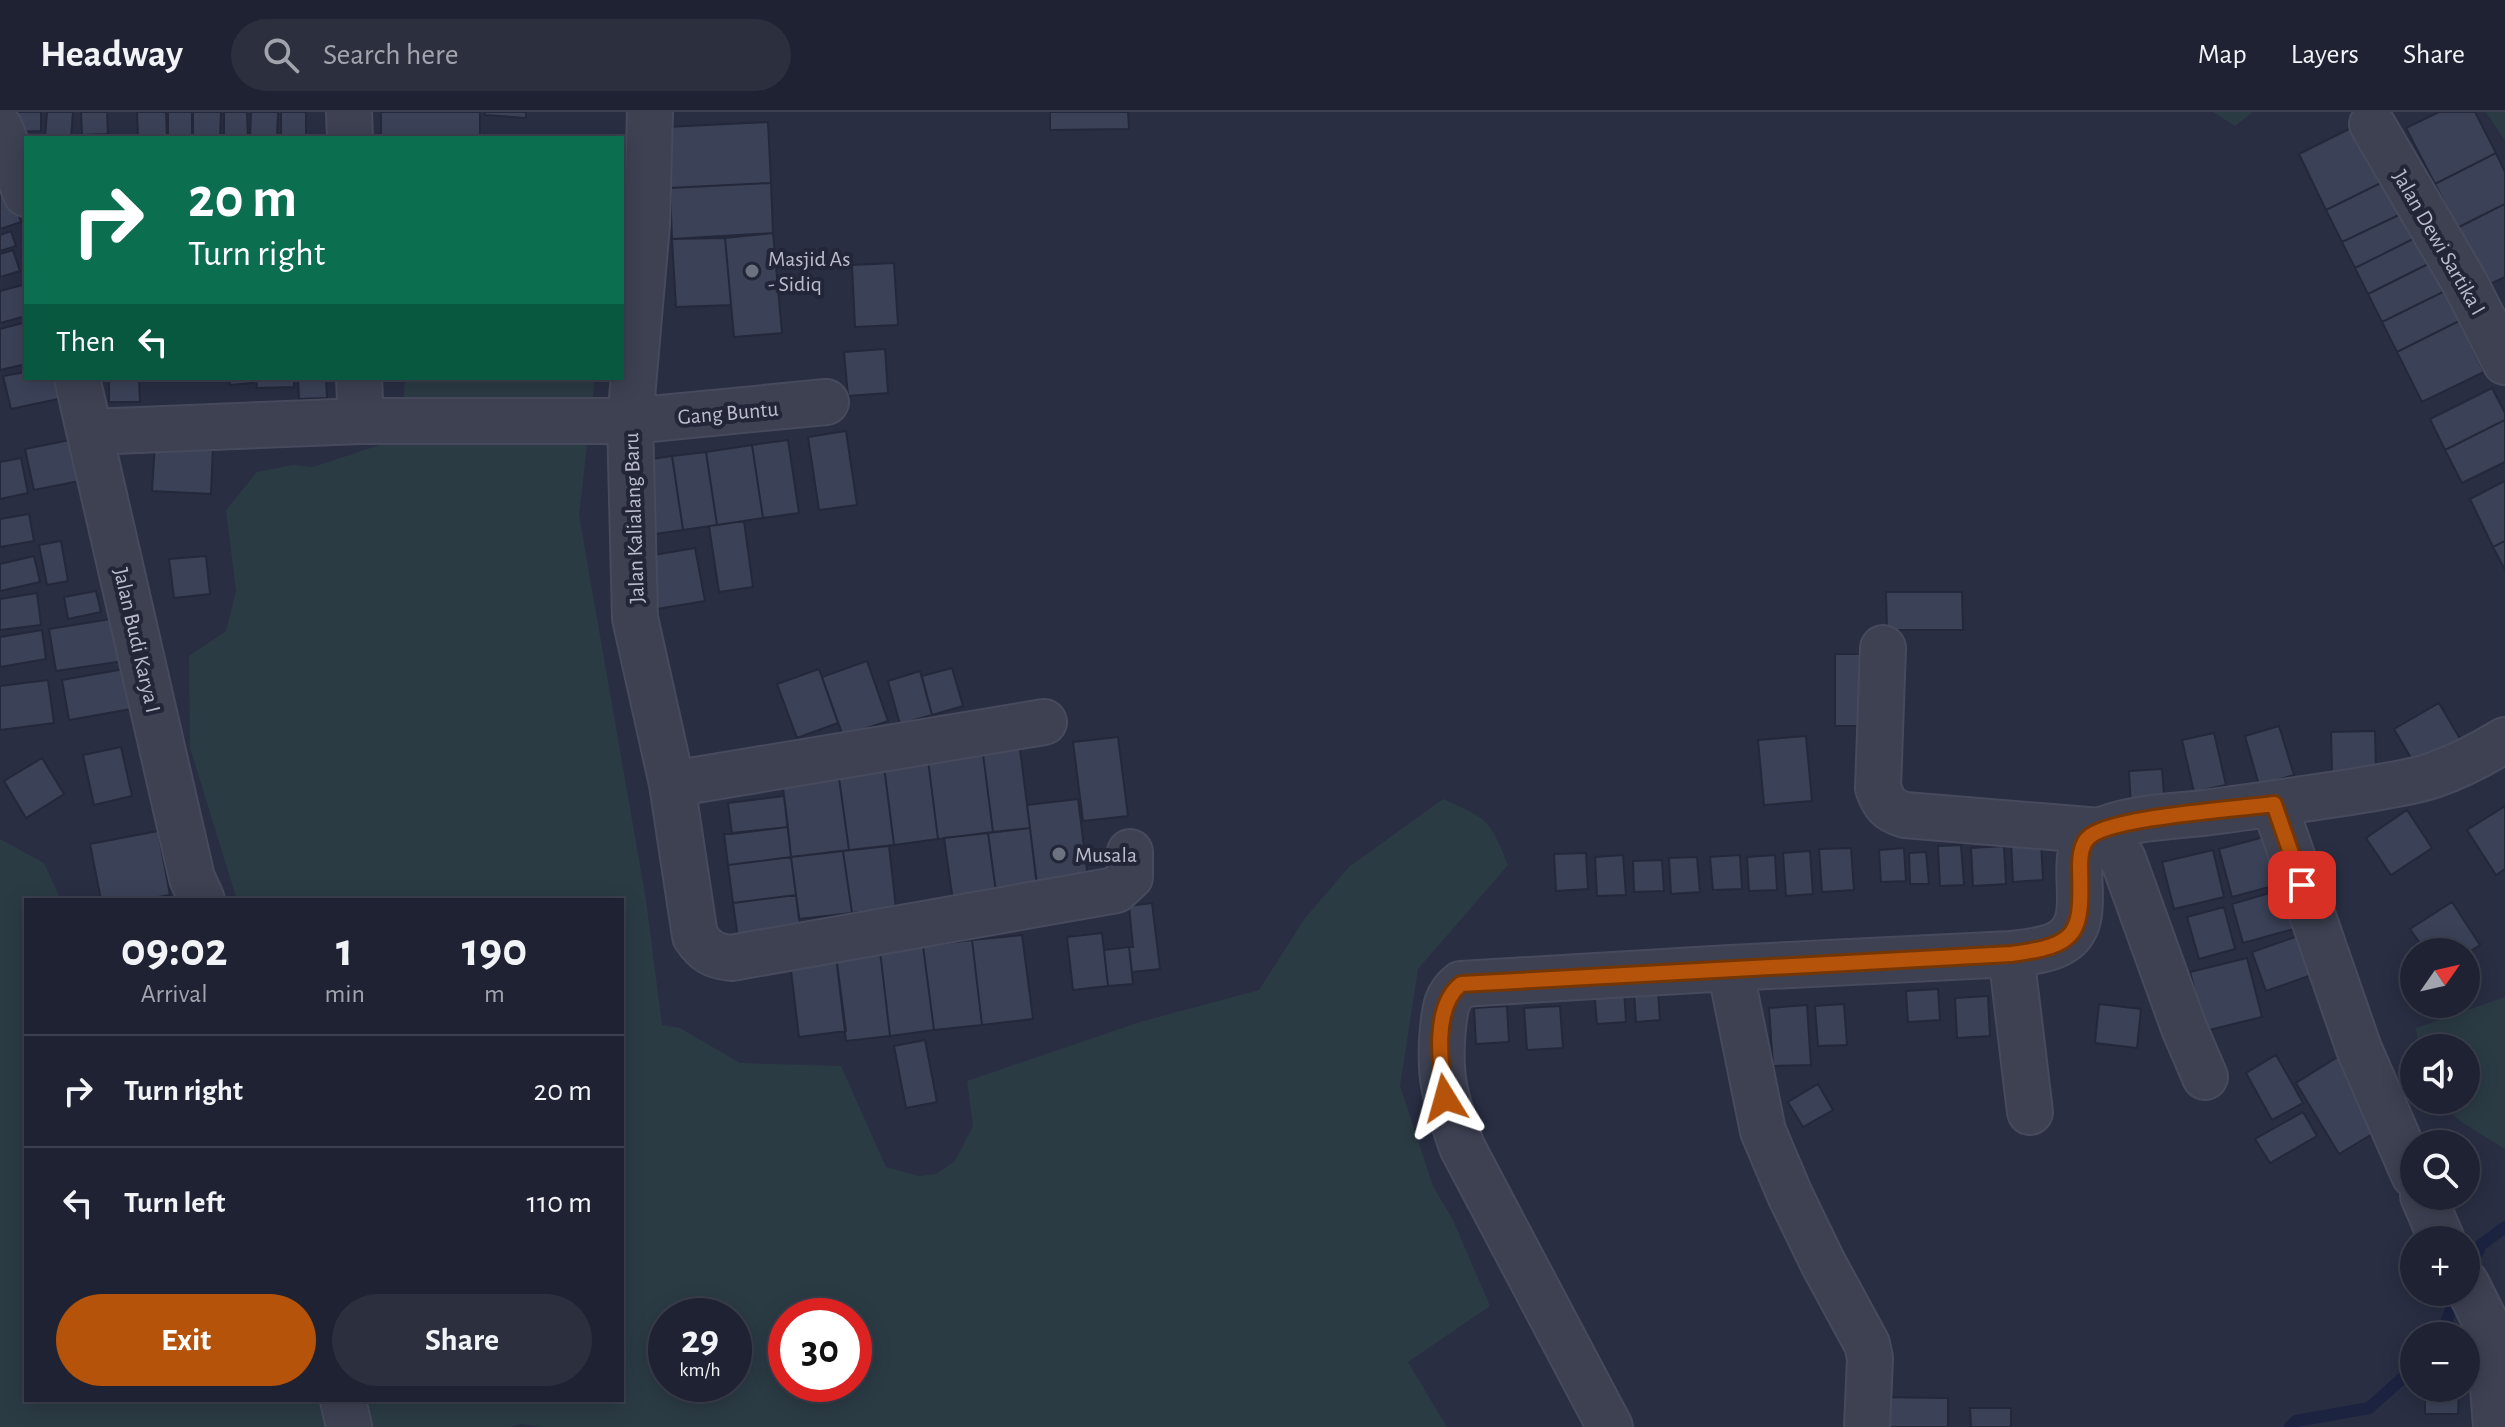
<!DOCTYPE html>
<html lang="en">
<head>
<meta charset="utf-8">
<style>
	:root { --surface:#1f2232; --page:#2c2f3e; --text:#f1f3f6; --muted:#a1a4ac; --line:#3c3f4d; --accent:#b45309 }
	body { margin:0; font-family:"Alegreya Sans",sans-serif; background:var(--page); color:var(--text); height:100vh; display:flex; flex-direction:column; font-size:30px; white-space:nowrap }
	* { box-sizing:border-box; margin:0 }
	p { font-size:26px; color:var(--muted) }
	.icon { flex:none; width:44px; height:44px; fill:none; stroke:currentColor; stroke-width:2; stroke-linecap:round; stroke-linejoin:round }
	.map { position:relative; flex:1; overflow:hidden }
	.drawer { position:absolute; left:24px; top:786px; width:600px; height:504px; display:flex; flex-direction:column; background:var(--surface); border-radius:0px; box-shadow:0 4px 20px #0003,0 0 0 2px var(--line) }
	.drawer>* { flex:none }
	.banner { position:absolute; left:24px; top:24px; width:600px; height:244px; border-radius:0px; box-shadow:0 4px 20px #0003,0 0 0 2px var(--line); background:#0b6e4f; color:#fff; overflow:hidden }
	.needle { width:52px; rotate:56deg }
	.fabs { position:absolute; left:2400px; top:826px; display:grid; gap:16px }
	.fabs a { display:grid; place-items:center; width:80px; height:80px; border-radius:50%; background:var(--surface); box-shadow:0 4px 20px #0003,0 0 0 2px var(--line); font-size:40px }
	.speed { position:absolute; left:648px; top:1186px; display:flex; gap:16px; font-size:40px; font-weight:700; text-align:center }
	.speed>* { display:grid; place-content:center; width:104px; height:104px; border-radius:50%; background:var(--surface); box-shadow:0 4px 20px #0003,0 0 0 2px var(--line); line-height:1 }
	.speed small { font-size:20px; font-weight:400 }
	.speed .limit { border:12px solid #d22; background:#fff; color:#111 }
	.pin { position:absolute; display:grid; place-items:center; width:68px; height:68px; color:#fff; margin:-34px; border-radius:16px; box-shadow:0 4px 12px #0006 }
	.me { position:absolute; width:88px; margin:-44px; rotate:352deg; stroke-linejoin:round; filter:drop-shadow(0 0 6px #0008) }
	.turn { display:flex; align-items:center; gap:28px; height:168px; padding:0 32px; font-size:36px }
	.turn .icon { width:104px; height:104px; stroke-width:2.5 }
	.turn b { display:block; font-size:56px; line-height:68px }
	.then { display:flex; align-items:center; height:76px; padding:0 32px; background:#0003; gap:16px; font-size:30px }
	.eta { display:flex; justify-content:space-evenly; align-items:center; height:136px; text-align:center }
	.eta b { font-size:48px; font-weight:700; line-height:56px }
	.primary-button { display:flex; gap:16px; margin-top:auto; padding:16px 32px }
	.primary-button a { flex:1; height:92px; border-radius:48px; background:var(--accent); color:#fff; font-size:32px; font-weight:700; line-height:92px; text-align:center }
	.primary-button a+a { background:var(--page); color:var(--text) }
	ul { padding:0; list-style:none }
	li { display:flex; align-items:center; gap:24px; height:112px; padding:0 32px; border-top:2px solid var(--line) }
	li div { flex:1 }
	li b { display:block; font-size:30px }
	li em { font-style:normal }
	header { display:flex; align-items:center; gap:48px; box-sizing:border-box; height:112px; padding:0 40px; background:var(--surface); border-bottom:2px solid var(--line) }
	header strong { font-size:38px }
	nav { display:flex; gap:44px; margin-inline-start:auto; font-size:28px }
	.search { width:560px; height:72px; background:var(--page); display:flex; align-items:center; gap:20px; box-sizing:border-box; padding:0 28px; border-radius:44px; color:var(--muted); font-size:30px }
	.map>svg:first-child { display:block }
	.green { fill:#2b3b44; fill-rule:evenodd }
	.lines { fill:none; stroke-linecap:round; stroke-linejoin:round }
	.stream { stroke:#1c2341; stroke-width:12 }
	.building { fill:#3b4258; stroke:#24283a; stroke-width:2 }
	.minor-casing { stroke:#474a5c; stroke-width:48 }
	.minor { stroke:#3d4152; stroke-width:44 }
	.route-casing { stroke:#753606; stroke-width:20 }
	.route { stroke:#b45309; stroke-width:14 }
	.worship-dot { fill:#6b7280; stroke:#222638; stroke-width:3 }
	.labels { text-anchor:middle; stroke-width:8; stroke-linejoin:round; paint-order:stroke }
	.street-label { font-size:22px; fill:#bbbdcc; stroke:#222638 }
	.poi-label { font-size:22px; fill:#bbbdcc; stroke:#222638; text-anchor:start }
</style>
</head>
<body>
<header>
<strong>Headway</strong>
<div class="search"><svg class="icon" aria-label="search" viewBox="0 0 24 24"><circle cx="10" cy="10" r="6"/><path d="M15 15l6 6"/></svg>Search here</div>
<nav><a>Map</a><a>Layers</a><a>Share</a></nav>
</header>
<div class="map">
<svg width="2505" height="1315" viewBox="0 0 2505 1315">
	<rect width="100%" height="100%" fill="#292e43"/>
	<path class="green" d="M2213,0h40l-18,14z
		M2486,0h19v29z
		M405,266h190l-16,137 67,385 16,125 18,3 60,35 101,3 45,101 33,9 17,-2 19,-13 18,-35 -6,-45 173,-59 119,-32 46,-72 44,-51 94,-68c46,21 46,19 65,66l-90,104 -18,117 33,100 20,34 37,86 -82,56 39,65h-905l-20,-3 -12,3h-510v-588l44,24 17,37h-35v500h596v-500h-385l-47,-152 -1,-92 37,-25 10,-40 -10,-81 31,-38 36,-7 20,2 88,-29zM666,1204h68v68h-68zM786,1204h68v68h-68z
		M2505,885v152l-44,-27 -22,-22h27v-52h-48l-2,-20z"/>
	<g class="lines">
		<path class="stream" d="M2467,1163l14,-30 24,-18
			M2440,1224l19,-44
			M2290,1315l6,-6 73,-13 45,-40"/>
	</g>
	<path class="building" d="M13,0h28v19l-27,1z
		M47,0h26l-2,26h-26z
		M81,0h26l1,22 -26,1z
		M137,0h29l1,26h-29z
		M168,0h24v26h-24z
		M193,0h28l-1,26h-27z
		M224,0h23l1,26h-24z
		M251,0h27l-1,26h-27z
		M281,0h25v26h-25z
		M381,0h99v26h-99z
		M485,0h41v6l-41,-3z
		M1050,0h78l1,17 -79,1z
		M2439,0h36l21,41 -61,31 -29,-56z
		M768,10l3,61 -101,5 -4,-61z
		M2361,11l28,56 -63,31 -27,-56z
		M2496,41l9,19v32l-48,24 -22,-44z
		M2389,67l16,33 -63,30 -16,-32z
		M8,71l13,39 -21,7v-44z
		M771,71l2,50 -101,6 -2,-51z
		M2505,92v73l-19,9 -29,-58z
		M2405,100l12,25 -62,31 -13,-26z
		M11,119l5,15 -16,5v-16z
		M773,121l9,100 -48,4 -9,-99z
		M2417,125l13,26 -62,31 -13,-26z
		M725,126l6,67 -55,2 -4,-68z
		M13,138l7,21 -20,6v-23z
		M894,151l4,62 -43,2 -3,-62z
		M2430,151l15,28 -63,31 -14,-28z
		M26,172v32l-26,7v-32z
		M2445,179l14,30 -62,31 -15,-30z
		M2459,209l25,51 -62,30 -25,-50z
		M26,210v42l-26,6v-41z
		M885,237l3,44 -40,3 -4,-44z
		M26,260v6h42l4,18 -61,13 -8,-33z
		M109,266h30l1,24h-31z
		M229,266h23v5l-22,2z
		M256,266h38v9l-37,1z
		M298,266h28l1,20 -28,1z
		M2492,276l13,25v7l-60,30 -15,-31z
		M2505,308v42l-43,21 -17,-33z
		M846,319l11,74 -38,5 -11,-73z
		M70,328l9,41 -45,9 -9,-41z
		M788,328l11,73 -36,5 -11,-73z
		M155,331l58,3 -2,48 -59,-3z
		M752,333l11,73 -46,7 -11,-73z
		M706,340l11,73 -34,5 -11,-74z
		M672,344l11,74 -35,5 -11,-74z
		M21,346l7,35 -28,6v-37z
		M2505,369v60l-12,6 -23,-48z
		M29,402l5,27 -34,6v-28z
		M744,409l9,66 -34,5 -10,-66z
		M61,429l7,40 -21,4 -8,-40z
		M2505,429v29l-12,-23z
		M695,436l10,53 -48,8 -9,-53z
		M34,444l6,26 -40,9v-27z
		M206,444l4,38 -36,4 -5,-39z
		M96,479l5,21 -33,7 -4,-22z
		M1886,480h76l1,38h-76z
		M37,481l4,32 -41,5v-31z
		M117,506l7,43 -68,10 -7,-42z
		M42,518l4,29 -46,8v-30z
		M1835,542h42l1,72h-43z
		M867,549l21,60 -45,15 -21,-59z
		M952,556l11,38 -31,9 -10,-39z
		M124,557l7,40 -62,11 -7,-40z
		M819,557l19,54 -41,15 -20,-54z
		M920,559l12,44 -32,9 -12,-43z
		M48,568l6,43 -54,7v-44z
		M2439,591l27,46 -45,26 -27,-46z
		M2279,614l15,49 -35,10 -14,-49z
		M2375,619l1,40 -44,1 -1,-40z
		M2214,621l12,52 -32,7 -12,-52z
		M1806,624l6,65 -48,4 -6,-65z
		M1118,625l10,79 -45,5 -10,-79z
		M121,635l11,49 -38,9 -11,-50z
		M1020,637l10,79 -37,4 -10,-78z
		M983,642l10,78 -55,7 -10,-79z
		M42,646l22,36 -38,24 -22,-37z
		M928,648l10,79 -44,6 -10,-79z
		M884,654l10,79 -45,5 -11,-79z
		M2162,657l3,38 -34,2 -2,-38z
		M838,659l11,79 -58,7 -9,-78z
		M784,684l4,31 -56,7 -4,-31z
		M1078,687l12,95 -51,6 -12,-95z
		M2505,694v63l-9,6 -29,-45z
		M2407,698l25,38 -41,27 -25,-37z
		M788,715l3,30 -63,8 -4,-31z
		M1030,716l7,59 -41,5 -8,-59z
		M158,719l12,64 -29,5h-40l-11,-56z
		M988,721l8,59 -43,9 -9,-63z
		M2279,721l13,48 -60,16 -13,-48z
		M2041,730l2,38 -30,2 -2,-39z
		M1961,733l3,40 -24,1 -2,-40z
		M889,734l7,62 -44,5 -9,-62z
		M2004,734l2,38 -33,2 -2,-38z
		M1851,736l3,42 -32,2 -3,-43z
		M1904,736l2,33 -25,1 -2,-32z
		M2213,738l11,47 -50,12 -12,-47z
		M843,739l9,62 -53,6 -8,-62z
		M1810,739l3,43 -27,2 -3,-43z
		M1926,740l3,32h-19l-1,-31z
		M1586,741l2,36 -32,2 -2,-37z
		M1623,743l3,40 -29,1 -2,-39z
		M1740,743l2,34 -29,1 -3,-33z
		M1775,743l2,35 -28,1 -2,-34z
		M791,745l5,38 -63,8 -5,-38z
		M1697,745l3,35 -29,2 -2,-36z
		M1662,748l2,31 -30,1 -1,-31z
		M2297,773l11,40 -65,18 -11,-39z
		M796,783l5,35 -63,8 -5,-35z
		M2452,790l28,43 -14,9 -40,-2 -16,-23z
		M1152,791l8,66 -28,3 -3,-25h4l-4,-41z
		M2224,795l11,42 -36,10 -12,-42z
		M1102,821l6,53 -35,4 -6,-53z
		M2307,821l13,39 -54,19 -14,-39z
		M1022,823l11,84 -51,6 -10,-85z
		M972,828l10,85 -48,5 -11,-84z
		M923,834l11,84 -44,6 -10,-85z
		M1129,835l4,37 -25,2 -4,-36z
		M880,839l10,85 -44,5 -10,-85z
		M836,844l10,75 -47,6 -9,-75z
		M2247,846l15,59 -57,14 -15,-59z
		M1624,876l2,34 -29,2 -3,-34z
		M1938,877l2,31 -32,2 -2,-31z
		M1658,879l2,29 -24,2 -2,-30z
		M1988,884l2,40 -33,2 -2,-40z
		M1844,892l3,41 -29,1 -3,-40z
		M2099,892l42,5 -4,39 -42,-5z
		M1807,893l4,60 -38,1 -4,-58z
		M1507,894l2,36 -33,2 -2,-36z
		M1560,894l3,42 -36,2 -3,-42z
		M925,928l12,62 -31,6 -12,-62z
		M2344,941l43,72 -48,29 -43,-71z
		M2276,943l27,48 -31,17 -26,-47z
		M1818,972l15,26 -30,17 -15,-25z
		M2303,1000l14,24 -47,27 -15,-24z
		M2425,1276h34l-1,26h-33z
		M1871,1285l77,1v29h-77z
		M1970,1296h41v19h-40z"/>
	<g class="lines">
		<defs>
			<path id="minor" d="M349,0l1,26
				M650,0l-3,112 -17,197 5,197 37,166 23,152c10,15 18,20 36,22l385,-68 14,-13v-25
				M2372,12l94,161 39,77
				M0,16l26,66
				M77,266l115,500 10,22
				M359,266l2,43h269l196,-19
				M90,320l271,-11
				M1883,536l-5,140c6,16 10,22 27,27l195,16 23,28 61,169 21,49
				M672,672l372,-62
				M2274,692l85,245 55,126
				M2011,842l19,158
				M2423,1084l19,44
				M2466,1171l33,66
				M343,1288l6,27
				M1610,1315l-148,-280c-16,-47 -24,-69 -19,-119 2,-19 3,-32 18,-44l269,-16
				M1867,1315l3,-69 -3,-14 -44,-81 -33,-68 -27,-64 -33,-163 281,-14c15,-2 33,-3 47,-10 46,-22 -1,-94 39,-112 36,-16 76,-15 114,-20 47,-6 93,-13 139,-20 28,-5 57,-8 84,-17 25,-9 48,-21 71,-35
				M2496,1315l-5,-67 8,-11 6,-2"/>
		</defs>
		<use href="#minor" class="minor-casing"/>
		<use href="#minor" class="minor"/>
	</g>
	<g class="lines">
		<defs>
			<path id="route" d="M1445,986c-5,-34 -13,-91 16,-114l550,-30c69,-9 71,-20 69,-88 0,-9 1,-21 8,-28 20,-21 151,-29 186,-34l28,81"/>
		</defs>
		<use href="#route" class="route-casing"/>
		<use href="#route" class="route"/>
	</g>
	<g class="worship-dot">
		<circle cx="752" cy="159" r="8"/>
		<circle cx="1059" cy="742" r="8"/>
	</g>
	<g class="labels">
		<g class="street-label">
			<text transform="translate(2440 130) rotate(60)" y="8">Jalan Dewi Sartika I</text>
			<text transform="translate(728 300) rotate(-5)" y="8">Gang Buntu</text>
			<text transform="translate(633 406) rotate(-92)" y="8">Jalan Kalialang Baru</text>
			<text transform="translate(138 528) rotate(77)" y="8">Jalan Budi Karya I</text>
		</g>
		<g class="poi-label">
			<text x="768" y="154">Masjid As<tspan x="768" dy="25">- Sidiq</tspan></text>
			<text x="1075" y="750">Musala</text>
		</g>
	</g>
</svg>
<div class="fabs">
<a><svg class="needle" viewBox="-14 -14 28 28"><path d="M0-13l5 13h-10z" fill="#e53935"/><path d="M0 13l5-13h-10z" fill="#a1a4ac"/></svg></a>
<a><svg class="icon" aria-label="sound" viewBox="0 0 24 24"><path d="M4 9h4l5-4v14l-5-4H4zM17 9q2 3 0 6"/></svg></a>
<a><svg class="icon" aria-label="search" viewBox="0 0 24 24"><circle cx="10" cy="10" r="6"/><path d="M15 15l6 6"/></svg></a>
<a>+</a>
<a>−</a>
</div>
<div class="speed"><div>29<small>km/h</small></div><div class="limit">30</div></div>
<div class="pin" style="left:2302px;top:773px;background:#d93025"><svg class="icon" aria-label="arrive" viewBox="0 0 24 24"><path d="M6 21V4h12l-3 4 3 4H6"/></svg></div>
<svg class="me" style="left:1445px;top:986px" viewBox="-20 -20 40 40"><path d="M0-17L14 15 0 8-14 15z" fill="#b45309" stroke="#fff" stroke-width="4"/></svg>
<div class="banner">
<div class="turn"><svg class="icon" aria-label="right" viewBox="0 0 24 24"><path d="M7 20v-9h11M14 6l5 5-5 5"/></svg><div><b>20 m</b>Turn right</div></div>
<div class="then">Then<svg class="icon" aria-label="left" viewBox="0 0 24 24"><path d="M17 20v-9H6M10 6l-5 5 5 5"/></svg></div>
</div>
<section class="drawer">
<div class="eta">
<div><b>09:02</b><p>Arrival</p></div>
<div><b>1</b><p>min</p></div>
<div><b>190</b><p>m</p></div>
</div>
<ul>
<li><svg class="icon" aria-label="right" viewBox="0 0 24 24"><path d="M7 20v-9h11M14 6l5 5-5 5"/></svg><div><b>Turn right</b></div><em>20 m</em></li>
<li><svg class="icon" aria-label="left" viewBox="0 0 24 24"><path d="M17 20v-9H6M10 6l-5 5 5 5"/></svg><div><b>Turn left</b></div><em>110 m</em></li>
</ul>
<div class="primary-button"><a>Exit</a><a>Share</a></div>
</section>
</div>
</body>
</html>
